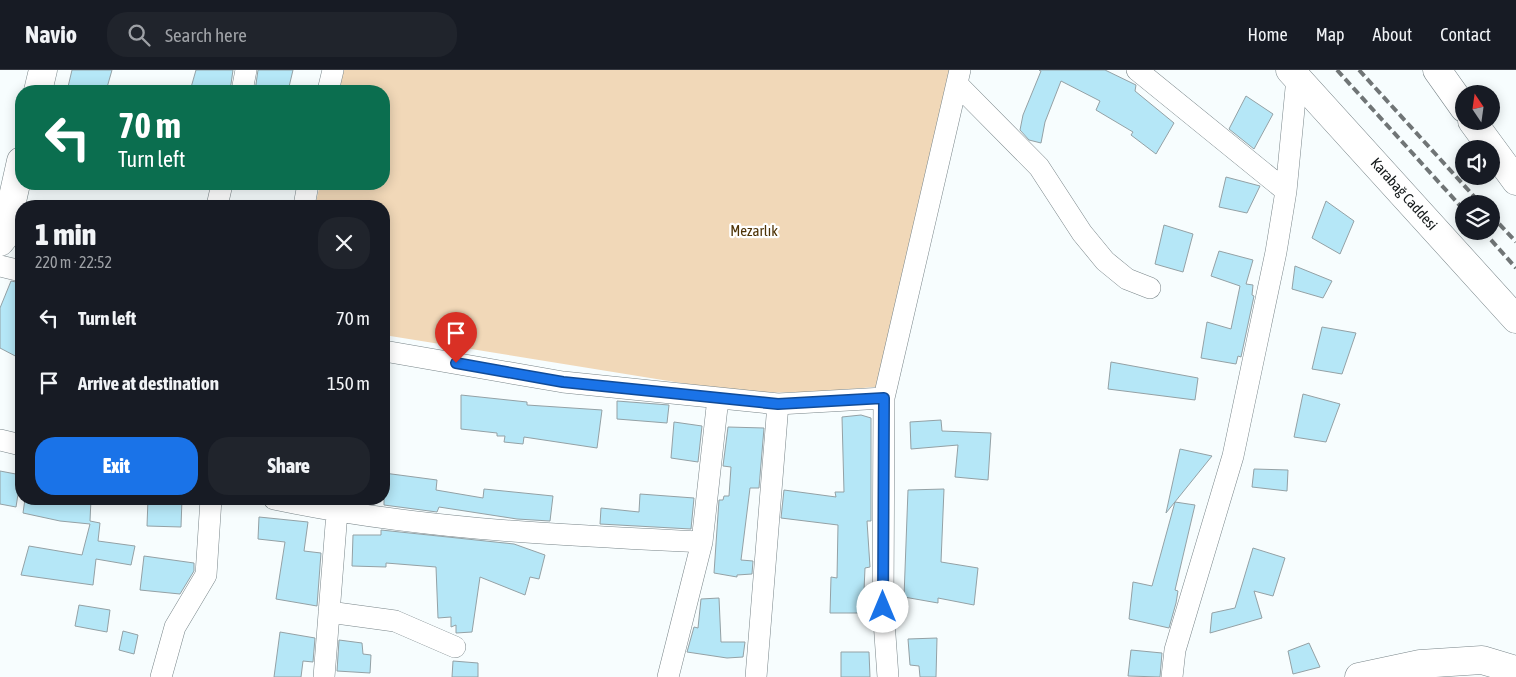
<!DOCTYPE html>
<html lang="en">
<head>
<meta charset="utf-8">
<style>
	:root { --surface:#171b24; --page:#20242c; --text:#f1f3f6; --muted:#9ea1a6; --line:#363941; --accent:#1a73e8 }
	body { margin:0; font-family:"Asap Condensed",sans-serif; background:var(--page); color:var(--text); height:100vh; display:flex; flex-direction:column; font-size:19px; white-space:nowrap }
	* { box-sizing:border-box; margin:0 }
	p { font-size:16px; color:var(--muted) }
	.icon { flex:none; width:28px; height:28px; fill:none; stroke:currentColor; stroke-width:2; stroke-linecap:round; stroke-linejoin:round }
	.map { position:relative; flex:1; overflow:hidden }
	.panel { position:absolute; left:15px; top:130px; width:375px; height:305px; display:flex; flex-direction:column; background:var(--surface); border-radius:20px; box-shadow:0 2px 12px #0003 }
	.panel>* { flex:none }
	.banner { position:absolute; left:15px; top:15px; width:375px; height:105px; border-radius:20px; box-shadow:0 2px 12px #0003; background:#0b6e4f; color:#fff; overflow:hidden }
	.needle { width:32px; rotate:347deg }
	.fabs { position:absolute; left:1455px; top:15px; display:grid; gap:10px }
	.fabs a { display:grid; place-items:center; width:45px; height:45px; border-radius:50%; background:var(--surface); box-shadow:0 2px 12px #0003; font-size:25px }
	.pin { position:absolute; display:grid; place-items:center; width:42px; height:42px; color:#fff; margin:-51px -21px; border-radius:50% 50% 50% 0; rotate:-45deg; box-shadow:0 0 5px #0007 }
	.pin .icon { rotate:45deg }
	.me { position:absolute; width:55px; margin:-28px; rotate:0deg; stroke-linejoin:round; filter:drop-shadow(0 0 4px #0008) }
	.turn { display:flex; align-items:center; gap:18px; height:105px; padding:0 20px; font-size:22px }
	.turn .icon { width:65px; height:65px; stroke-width:2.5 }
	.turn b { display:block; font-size:35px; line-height:42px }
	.round { display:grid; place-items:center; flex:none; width:52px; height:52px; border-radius:20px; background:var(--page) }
	.summary { display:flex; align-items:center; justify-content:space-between; height:85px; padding:0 20px }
	h1 { font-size:30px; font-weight:800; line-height:38px }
	.action { display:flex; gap:10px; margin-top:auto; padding:10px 20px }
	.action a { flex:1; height:58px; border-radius:20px; background:var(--accent); color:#fff; font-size:20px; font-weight:800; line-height:58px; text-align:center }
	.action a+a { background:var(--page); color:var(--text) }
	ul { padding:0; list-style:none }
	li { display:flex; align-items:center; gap:15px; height:65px; padding:0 20px }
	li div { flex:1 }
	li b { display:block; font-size:19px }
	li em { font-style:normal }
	header { display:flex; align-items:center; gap:30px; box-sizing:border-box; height:70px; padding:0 25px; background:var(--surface); border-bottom:1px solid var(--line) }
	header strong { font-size:24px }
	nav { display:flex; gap:28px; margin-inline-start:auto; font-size:18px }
	.search { width:350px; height:45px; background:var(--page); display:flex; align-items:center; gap:12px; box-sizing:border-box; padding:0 18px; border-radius:20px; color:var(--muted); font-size:19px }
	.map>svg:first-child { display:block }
	.green { fill:#f1d8b8 }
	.building { fill:#b5e7f7; stroke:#94a1a5 }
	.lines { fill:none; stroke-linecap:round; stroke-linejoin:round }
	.street-casing { stroke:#798589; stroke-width:22 }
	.secondary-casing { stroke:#798589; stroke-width:29 }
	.street { stroke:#fff; stroke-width:21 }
	.secondary { stroke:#fff; stroke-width:28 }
	.rail { stroke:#707576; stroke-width:4; stroke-dasharray:8 4; stroke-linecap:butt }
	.route-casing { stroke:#114b97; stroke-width:12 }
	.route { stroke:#1a73e8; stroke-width:9 }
	.labels { text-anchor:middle; stroke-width:4.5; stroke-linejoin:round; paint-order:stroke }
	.street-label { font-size:15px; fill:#14191a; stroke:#fff }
	.park-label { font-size:15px; fill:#4e3306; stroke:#fff }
</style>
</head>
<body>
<header>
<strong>Navio</strong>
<div class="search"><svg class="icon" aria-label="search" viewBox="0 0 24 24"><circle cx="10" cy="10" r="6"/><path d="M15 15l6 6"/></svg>Search here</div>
<nav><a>Home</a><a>Map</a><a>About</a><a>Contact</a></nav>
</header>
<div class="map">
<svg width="1516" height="607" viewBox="0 0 1516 607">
	<rect width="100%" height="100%" fill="#f7fdfe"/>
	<path class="green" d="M343,0h609l-65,316 -73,6 -71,1 -359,-58v-129h-69l5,-22h64v-93h-45z"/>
	<path class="building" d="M72,0h40l-6,21h-39z
		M196,0h37l-3,21h-40z
		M258,0h35l-5,21h-33z
		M1039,0h66l31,15 -1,6 39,32 -18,31 -25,-19 2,-3 -37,-22 4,-9 -39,-20 -16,41 -4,21 -12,-3 -9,-10 3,-15 18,-44z
		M1246,26l27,18 -19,35 -25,-20z
		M1226,107l34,9 -13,27 -28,-6z
		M1326,131l28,20 -14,33 -28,-16z
		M1164,155l29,9 -10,38 -28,-8z
		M1219,181l34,9 -7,24 7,1 -1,10 2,1 -13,61 -3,-1 -2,8 -35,-6 6,-36 24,7 9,-43 -29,-10z
		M1295,196l37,15 -9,17 -31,-9z
		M11,211l10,2v76l-21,-11v-40z
		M1322,257l34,6 -14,41 -30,-5z
		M1111,292l87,16 -3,22 -87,-11z
		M1303,324l37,10 -14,38 -32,-5z
		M461,325l66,7v3l75,5 -5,38 -73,-11 -1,7 -19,-2 1,-6h-8v-3l-36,-4z
		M617,331l52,4 -2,18 -50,-4z
		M861,345l10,3v103h-4l3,46 -5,1 -2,45h-33l1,-36 6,1 1,-53 -57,-7 3,-28 52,7 -1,-5h9l-2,-75z
		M941,350l1,11 49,2 -3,47 -33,-3 3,-32 -47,4 -1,-27z
		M674,352l28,4 -4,36 -27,-4z
		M728,357l36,1 -5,60h-9l-9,72 12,1 -1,13 -15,1v2l-23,-4 5,-73h4l1,-4h5l2,-29 -8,-1z
		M1180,379l32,7 -46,57z
		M1254,399l34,1 -1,21 -35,-4z
		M0,401l21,4 -5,32 -16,-3z
		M384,403l53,7 -1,10 47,8 1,-9 69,7 -3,25 -33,-2 -78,-12 -2,5 -53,-7z
		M944,419l-3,73 37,6 -4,37 -36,-7v5l-34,-6 4,-107z
		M640,424l54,4 -3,31 -91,-5 1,-16 38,4z
		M25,429h66l-1,22 10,2 -2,18 37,5 -4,19 -35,-6 -3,26 -72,-10 8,-29 53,9 8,-31 -30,-3 -37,-8z
		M148,429h34l-1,28 -34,-1z
		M1175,432l20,3 -20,85 3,1 -2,12 -7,25 -40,-9 4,-37 19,4z
		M259,447l49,5 -4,29 17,2 -4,53 -41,-7 9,-57 -27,-3z
		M381,460l133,14 31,11 -6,24 -9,-2 -5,18 -45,-18 -8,55 -16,1v-8l-5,2v-10l-13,1 -2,-51 -50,-4v4l-34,-1 1,-31h28z
		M1253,478l32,10 -12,38 -19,-5 8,27 -52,15 2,-20 23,-5z
		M144,486l50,7v8l-14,23 -40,-4z
		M719,528l2,44h24l-2,15 -16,1 -40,-6 7,-25 4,1 3,-29z
		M79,535l31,5 -3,22 -32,-6z
		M123,561l15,4 -4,19 -15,-4z
		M280,562l35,6 -2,24 -10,-1 -2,16h-27z
		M937,568l-1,39h-16l-1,-11 -9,-1 -2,-26z
		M339,570l23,3 1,11 8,1 -1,18 -33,-2z
		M1309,573l11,24 -27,7 -5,-23z
		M1131,580l31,3 -2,24 -32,-1z
		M841,582h28l1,25h-29z
		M453,591l25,2v14h-26z"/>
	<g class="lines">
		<defs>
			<path id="street" d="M1137,0l149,121
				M957,14l82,83 43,66 23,28 22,18 23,9
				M242,21l4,-21
				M328,21l5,-21
				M217,136l5,-22
				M304,136l4,-22
				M0,196l21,5
				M384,281l179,31 215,22 106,-6
				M0,370l21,5
				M274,429c141,30 285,36 428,43
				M329,542l66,9 60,26
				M161,607l14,-50 31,-52 5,-76
				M324,607l13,-165
				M668,607l34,-135 16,-144
				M756,607l22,-273
				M888,607l-5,-70 1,-209 76,-328
				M1172,607l3,-27 58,-194 43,-204 10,-61 11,-113"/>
			<path id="secondary" d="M1290,0l226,249
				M1437,0l27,38
				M38,21l5,-21
				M1472,51l44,60
				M0,172l4,-5 17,-76
				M1359,607l61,-13 62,-4 34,10"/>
		</defs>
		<use href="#street" class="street-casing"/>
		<use href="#secondary" class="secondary-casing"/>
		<use href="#street" class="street"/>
		<use href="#secondary" class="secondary"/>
		<path class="rail" d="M1337,0l127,140
			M1359,0l122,134
			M1491,145l25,27
			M1483,161l33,37"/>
	</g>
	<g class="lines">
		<defs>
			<path id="route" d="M456,293l107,19 215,22 106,-6 -1,209"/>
		</defs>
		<use href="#route" class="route-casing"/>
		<use href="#route" class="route"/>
	</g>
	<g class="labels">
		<g class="street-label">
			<text transform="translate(1404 124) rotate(48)" y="5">Karabağ Caddesi</text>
		</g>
		<g class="park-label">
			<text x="754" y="166">Mezarlık</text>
		</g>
	</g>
</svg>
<div class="fabs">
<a><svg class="needle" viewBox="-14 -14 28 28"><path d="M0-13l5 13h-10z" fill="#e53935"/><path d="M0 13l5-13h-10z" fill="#9ea1a6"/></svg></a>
<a><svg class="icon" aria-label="sound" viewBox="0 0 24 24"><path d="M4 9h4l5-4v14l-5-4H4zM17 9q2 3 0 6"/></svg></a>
<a><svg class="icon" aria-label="layers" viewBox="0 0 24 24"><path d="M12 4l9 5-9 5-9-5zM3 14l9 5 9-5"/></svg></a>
</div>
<div class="pin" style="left:456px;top:293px;background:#d93025"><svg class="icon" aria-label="arrive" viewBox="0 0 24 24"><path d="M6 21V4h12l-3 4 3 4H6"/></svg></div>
<svg class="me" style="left:883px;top:537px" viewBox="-20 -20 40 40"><circle r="19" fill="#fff"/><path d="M0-13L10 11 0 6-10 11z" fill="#1a73e8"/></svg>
<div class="banner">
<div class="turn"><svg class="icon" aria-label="left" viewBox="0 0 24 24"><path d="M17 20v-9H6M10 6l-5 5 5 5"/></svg><div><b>70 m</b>Turn left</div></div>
</div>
<section class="panel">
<div class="summary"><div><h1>1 min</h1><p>220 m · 22:52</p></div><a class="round"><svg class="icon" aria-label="close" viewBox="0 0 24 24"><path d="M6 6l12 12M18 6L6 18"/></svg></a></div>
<ul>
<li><svg class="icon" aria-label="left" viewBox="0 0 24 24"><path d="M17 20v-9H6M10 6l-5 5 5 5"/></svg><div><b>Turn left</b></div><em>70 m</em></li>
<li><svg class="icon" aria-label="arrive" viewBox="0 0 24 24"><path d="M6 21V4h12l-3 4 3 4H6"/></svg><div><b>Arrive at destination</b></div><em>150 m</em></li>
</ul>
<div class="action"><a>Exit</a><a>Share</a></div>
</section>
</div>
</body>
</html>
